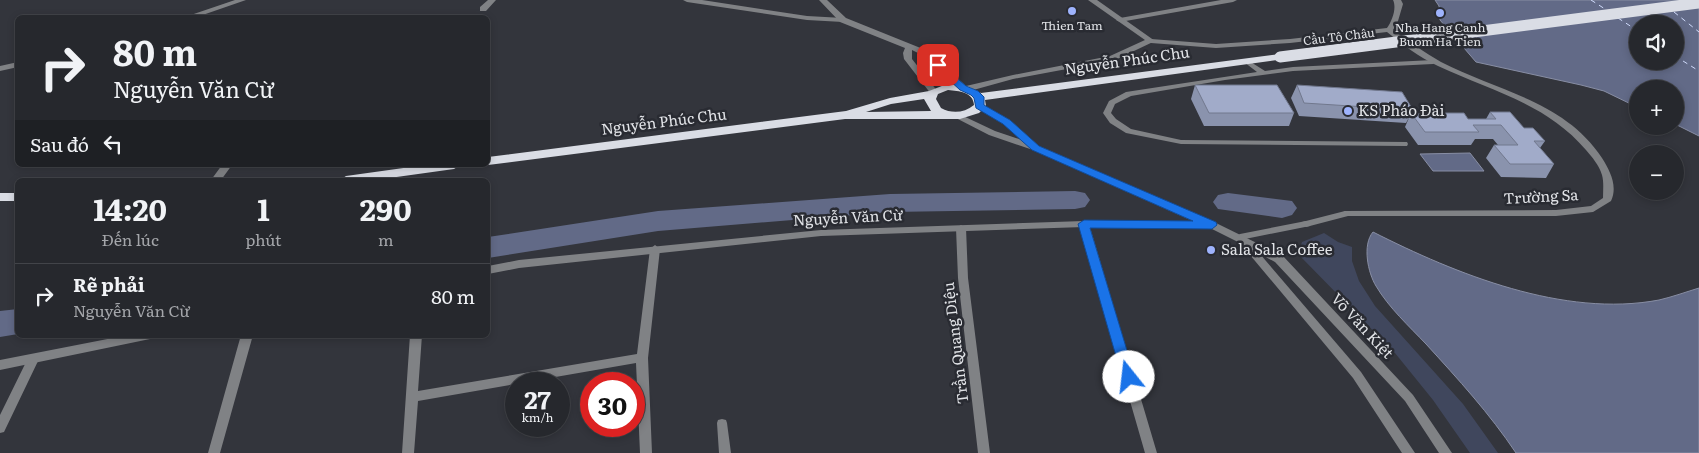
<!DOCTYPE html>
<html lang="vi">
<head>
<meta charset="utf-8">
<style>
	:root { --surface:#26282d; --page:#2e3035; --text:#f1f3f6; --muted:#a4a6aa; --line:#424449 }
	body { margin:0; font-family:Literata,serif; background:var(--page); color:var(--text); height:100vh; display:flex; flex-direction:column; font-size:19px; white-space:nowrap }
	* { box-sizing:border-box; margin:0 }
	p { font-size:16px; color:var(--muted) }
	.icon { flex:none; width:28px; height:28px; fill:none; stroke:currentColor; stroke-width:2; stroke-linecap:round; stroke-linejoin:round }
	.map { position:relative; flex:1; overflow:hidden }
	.details { position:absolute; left:15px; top:178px; width:475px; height:160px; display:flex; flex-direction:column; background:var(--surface); border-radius:8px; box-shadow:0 2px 8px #0003,0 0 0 1px var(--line) }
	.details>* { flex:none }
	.hud { position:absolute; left:15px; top:15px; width:475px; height:152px; border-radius:8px; box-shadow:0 2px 8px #0003,0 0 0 1px var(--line); background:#26282d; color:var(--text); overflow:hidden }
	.buttons { position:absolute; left:1629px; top:15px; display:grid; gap:10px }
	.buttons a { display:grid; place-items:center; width:55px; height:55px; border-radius:50%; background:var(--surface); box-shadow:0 2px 8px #0003,0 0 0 1px var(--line); font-size:25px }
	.speed { position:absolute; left:505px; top:372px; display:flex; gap:10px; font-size:25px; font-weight:700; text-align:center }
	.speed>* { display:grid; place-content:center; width:65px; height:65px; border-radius:50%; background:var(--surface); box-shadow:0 2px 8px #0003,0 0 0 1px var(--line); line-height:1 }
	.speed small { font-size:12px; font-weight:400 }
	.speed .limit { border:8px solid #d22; background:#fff; color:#111 }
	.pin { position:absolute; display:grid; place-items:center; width:42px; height:42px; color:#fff; margin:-21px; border-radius:10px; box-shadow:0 2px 8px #0006 }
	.me { position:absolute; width:55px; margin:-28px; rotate:344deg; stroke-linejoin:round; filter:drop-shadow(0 0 4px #0008) }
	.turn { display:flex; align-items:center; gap:18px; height:105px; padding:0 15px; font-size:22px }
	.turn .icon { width:65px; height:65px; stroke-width:2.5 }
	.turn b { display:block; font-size:35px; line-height:42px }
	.then { display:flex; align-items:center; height:48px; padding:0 15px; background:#0003; gap:10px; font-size:19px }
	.eta { display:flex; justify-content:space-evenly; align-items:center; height:85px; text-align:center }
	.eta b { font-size:30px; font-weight:700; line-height:35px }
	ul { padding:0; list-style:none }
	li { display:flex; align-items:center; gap:15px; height:65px; padding:0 15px; border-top:1px solid var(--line) }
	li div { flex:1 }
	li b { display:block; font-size:19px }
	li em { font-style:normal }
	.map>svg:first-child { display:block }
	.green { fill:#40475d }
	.water { fill:#626a87; stroke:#888ea4; fill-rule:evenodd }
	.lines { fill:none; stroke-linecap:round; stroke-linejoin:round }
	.river { fill:#626a87; fill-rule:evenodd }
	.ferry { stroke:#d1dcfc; stroke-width:1; stroke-dasharray:5 4.5; stroke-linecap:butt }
	.service { fill:#808285; fill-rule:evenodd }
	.minor { fill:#808285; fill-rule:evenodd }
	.tertiary { fill:#808285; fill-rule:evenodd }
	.trunk { fill:#dadde5; fill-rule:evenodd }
	.trunk-bridge { stroke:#dadde5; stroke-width:11 }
	.wall { fill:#8a93ad }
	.building { fill:#a1abc9; stroke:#71788d }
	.route { fill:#1a73e8; stroke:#114b97 }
	.poi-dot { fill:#9eb3fd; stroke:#292b32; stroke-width:2 }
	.labels { text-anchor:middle; stroke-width:5; stroke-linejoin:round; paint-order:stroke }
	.far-poi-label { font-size:12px; fill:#e1e3e7; stroke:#292b32 }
	.far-street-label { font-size:12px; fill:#e1e3e7; stroke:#292b32 }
	.street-label { font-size:15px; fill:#e1e3e7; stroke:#292b32 }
	.poi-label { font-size:15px; fill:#e1e3e7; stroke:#292b32; text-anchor:start }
</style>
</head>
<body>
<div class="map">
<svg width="1699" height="453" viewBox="0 0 1699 453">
	<rect width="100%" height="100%" fill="#33353c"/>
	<path class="green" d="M1324,233l14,9 14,5v14l7,20 16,25 88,98 35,49h-28l-37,-53 -38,-47 -95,-97v-8l2,-6z"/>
	<path class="water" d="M1435,0h264v136l-24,-12v-35h-37l-1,18 -33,-16 -23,-6 -105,-23 -36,-42 -1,-14zM1638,24h37v37h-37z
		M1470,153l14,18h-51l-13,-17z
		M1373,232c83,42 191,86 286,68 13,-3 27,-8 40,-12v165h-183c-26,-39 -58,-74 -90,-109 -17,-18 -37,-36 -50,-58 -8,-13 -14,-41 -3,-54z"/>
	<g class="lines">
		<path class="river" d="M1075,191l10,2 5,7 -5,7 -10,2 -185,3 -232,19 -170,27v-21l170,-26 232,-17z
			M1228,193l64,8 5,7 -5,7 -10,3 -64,-9 -5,-7 5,-7z
			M18,309v25l-18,3v-26z"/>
		<path class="ferry" d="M1591,0l14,9
			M1674,12l25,20
			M1618,18l20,13
			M1675,56l24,15"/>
		<path class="service" d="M1246,59l19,12 28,-4 140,-7 4,2 -4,2 -140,7 -68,9 -94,16 -16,8 -4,9 5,6 15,10 50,11 226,2 1,2 -1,2h-3l-223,-2 -55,-11 -16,-10 -7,-10 6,-12 17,-9 131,-20 -13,-10 -2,-1z
			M722,419l4,1 1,3 4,30h-12l-2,-30 1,-3z"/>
		<path class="minor" d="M235,0h11l-52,18h-12z
			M488,0h8l-10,11h-6v-4z
			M683,0h19l105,16 36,2 4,2 -4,2 -36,-2 -120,-18z
			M1221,0h16l-4,2 -113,20 -4,-2 4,-2z
			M1393,0h8l2,4 -5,17 -5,9c16,12 31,22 48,32 56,29 124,39 161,96 8,13 16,28 9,43l-18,11 -37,4h-214l-2,-2 5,-3 211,-1 35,-4 12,-8c0,-8 1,-16 -1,-23 -3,-10 -10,-18 -16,-25 -40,-47 -95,-59 -148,-84 -19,-9 -35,-21 -51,-34l-97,11 -74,5 -65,-5 -4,-2 4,-2 65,5 74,-5 97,-11c5,-7 10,-20 6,-28z
			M18,62v5l-18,4v-5z
			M222,165h10l-11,15h-10z
			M1084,221l5,3 68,229h-12l-66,-229z
			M1306,221l4,1 1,2 -1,2 -70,14 -5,-3 5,-3z
			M961,225l5,3 2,50 22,175h-12l-20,-175 -2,-50z
			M655,245l5,4 -12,109 4,95h-12l-4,-90 -218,38 -4,52h-12l8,-118h12l-4,56 219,-37 13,-105z
			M241,335h12l-33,118h-12z
			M33,354l4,2 2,3 -35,73 -4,1v-18l29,-59z"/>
		<path class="tertiary" d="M819,0h8l19,18 82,33 38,35 47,-11 97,-19 35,-16 -57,-40h9l58,41 -40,19 -102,19 -47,13 -6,-2 -38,-35 -10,-5v9l26,33 -4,3 -3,-1 -27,-35 -1,-6 2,-5 -65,-26z
			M980,103l30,17 29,26 177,77 67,33 130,139 39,58h-13l-34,-52 -130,-139 -15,-8 101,118 54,81h-13l-49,-75 -113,-135 -30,-15 -126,-1 -263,9 -302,32 -31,6v-8l31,-6 302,-30 263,-9 111,1 -162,-72 -44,-15 -37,-19 4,-3 3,1 36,17 27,9 -18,-16 -27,-16 -1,-2 1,-2z
			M1345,211l5,3 -2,2 -42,11 -5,-3 1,-2z
			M128,335h28l-2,3 -4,1 -150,31v-10z"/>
		<path class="trunk" d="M1280,54l4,1 1,2 -1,2 -299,41 1,6 -7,7 -19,6h-115l-357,46v-8l358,-46 44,-13 39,-7 18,-7 20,2 14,7zM948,90c11,1 25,2 26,15 -10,8 -22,9 -33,3l-5,-9 2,-5zM924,99l7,12 -65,1 25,-8z
			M425,165h35l-6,4 -79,11h-35l6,-4z
			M0,193h18v8h-18z"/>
		<path class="trunk-bridge" d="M1280,57l419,-54"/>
	</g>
	<path class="wall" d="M1195,85l99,28 -5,13h-85l-13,-27z
		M1297,85l116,25 -7,13 -107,-7 -8,-18z
		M1490,112l34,16 21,13 -5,7 14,16 -8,14 -45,-1 -15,-19 8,-13h4l-5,-6h-18l-4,6h-53l-13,-18 6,-14 57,6h18z"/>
	<path class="building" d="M1195,85h82l17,28h-85z
		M1297,85l105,7 11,18 -109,-7z
		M1490,112h20l14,16h9l12,13h-11l20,23h-44l-16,-19h24l-17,-20h-28l6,7h-54l-14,-19h53l4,6h28z"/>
	<path class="route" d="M938,62l28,24 12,5 6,6v8l26,15 29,26 177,76 1,3 -5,4 -122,-1 45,149 -1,3 -5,2 -5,-2 -2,-3 -44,-153 6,-4 109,1 -161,-71 -29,-26 -27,-16 -2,-10 -3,-3 -11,-5 -25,-23v-4z"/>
	<g class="poi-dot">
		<circle cx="1072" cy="11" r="5"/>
		<circle cx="1440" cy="13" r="5"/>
		<circle cx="1348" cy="111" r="5"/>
		<circle cx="1211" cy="250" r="5"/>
	</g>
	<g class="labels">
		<g class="far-poi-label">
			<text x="1072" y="30">Thien Tam</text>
			<text x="1440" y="32">Nha Hang Canh<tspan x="1440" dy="14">Buom Ha Tien</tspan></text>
		</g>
		<g class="far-street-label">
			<text transform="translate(1339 37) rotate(-7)" y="4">Cầu Tô Châu</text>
		</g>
		<g class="street-label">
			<text transform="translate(1127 61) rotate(-8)" y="5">Nguyễn Phúc Chu</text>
			<text transform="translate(664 122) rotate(-7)" y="5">Nguyễn Phúc Chu</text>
			<text transform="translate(1541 197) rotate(-3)" y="5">Trường Sa</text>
			<text transform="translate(848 218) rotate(-3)" y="5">Nguyễn Văn Cừ</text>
			<text transform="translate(1362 326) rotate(47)" y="5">Võ Văn Kiệt</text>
			<text transform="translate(956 343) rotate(-97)" y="5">Trần Quang Diệu</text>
		</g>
		<g class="poi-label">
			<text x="1358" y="116">KS Pháo Đài</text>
			<text x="1221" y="255">Sala Sala Coffee</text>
		</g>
	</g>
</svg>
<div class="buttons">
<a><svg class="icon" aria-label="sound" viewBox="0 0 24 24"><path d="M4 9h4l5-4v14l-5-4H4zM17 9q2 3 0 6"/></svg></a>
<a>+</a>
<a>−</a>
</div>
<div class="speed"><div>27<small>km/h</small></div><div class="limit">30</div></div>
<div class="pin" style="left:938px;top:65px;background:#d93025"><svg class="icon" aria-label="arrive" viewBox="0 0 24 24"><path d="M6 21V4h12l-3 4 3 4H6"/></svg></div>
<svg class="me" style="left:1129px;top:377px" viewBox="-20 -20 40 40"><circle r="19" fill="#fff"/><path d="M0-13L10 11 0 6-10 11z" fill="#1a73e8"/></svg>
<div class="hud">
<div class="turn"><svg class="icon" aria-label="right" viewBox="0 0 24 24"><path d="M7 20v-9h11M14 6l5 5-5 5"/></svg><div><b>80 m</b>Nguyễn Văn Cừ</div></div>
<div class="then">Sau đó<svg class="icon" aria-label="left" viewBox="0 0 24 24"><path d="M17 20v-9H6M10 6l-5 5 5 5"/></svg></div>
</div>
<section class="details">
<div class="eta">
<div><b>14:20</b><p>Đến lúc</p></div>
<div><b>1</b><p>phút</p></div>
<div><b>290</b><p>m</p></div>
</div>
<ul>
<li><svg class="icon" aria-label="right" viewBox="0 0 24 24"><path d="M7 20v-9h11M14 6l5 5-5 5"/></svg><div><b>Rẽ phải</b><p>Nguyễn Văn Cừ</p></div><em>80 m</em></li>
</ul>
</section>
</div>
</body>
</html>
